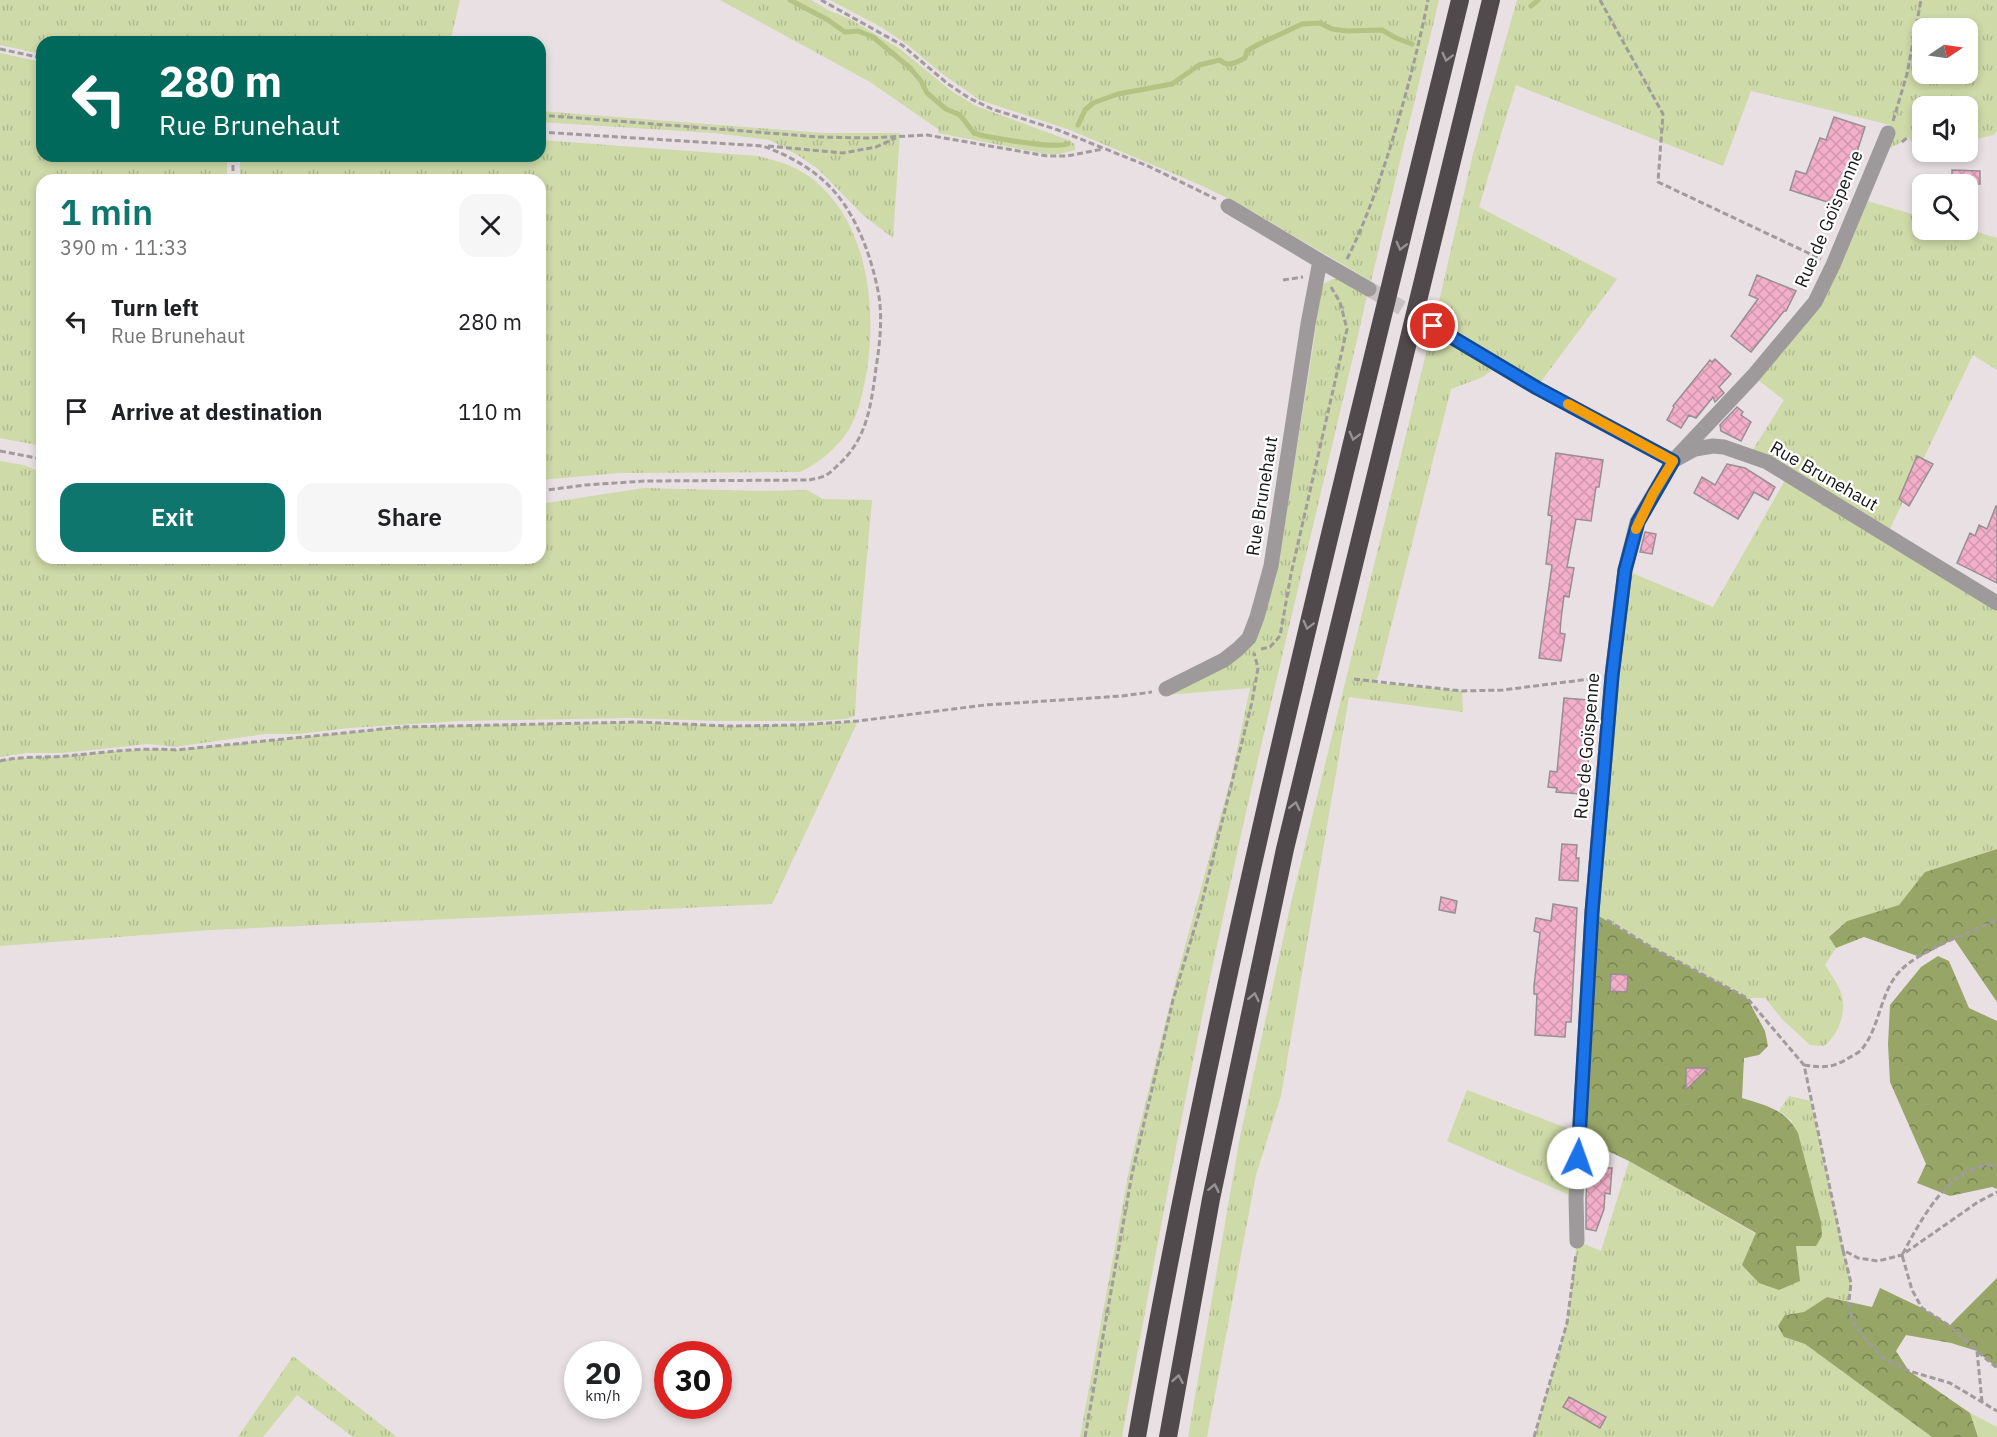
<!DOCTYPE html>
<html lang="en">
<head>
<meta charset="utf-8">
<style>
	:root { --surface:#fff; --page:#f6f6f6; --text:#202124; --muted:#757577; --accent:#0f766e }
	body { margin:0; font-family:"IBM Plex Sans",sans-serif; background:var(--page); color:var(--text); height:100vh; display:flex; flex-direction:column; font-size:22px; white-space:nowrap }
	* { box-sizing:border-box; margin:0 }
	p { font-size:20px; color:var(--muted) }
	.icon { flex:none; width:33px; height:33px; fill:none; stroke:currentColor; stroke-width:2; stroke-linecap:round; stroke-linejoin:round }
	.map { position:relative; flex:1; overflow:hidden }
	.sheet { position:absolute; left:36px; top:174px; width:510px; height:390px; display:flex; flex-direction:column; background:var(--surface); border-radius:18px; box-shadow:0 3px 9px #0003 }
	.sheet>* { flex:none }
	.hud { position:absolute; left:36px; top:36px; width:510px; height:126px; border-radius:18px; box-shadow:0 3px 9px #0003; background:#00695c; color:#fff; overflow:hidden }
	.needle { width:39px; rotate:77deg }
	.controls { position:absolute; left:1912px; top:18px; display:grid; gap:12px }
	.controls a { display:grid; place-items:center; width:66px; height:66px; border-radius:12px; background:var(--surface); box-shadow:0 3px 9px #0003; font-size:30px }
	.speed { position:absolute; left:564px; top:1341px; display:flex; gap:12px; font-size:30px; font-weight:700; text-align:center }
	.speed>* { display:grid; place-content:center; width:78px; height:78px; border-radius:50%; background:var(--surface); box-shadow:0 3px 9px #0003; line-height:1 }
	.speed small { font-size:15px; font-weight:400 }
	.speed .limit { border:9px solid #d22; background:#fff; color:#111 }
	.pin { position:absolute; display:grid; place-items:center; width:51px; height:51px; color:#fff; margin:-26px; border:3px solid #fff; border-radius:50%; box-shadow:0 2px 6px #0007 }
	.me { position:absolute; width:66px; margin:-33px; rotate:3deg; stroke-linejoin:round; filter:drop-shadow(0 0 4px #0008) }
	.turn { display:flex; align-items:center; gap:21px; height:126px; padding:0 24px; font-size:27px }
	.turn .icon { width:78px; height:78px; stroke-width:2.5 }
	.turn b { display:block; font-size:42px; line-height:51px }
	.round { display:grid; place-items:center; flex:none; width:63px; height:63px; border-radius:18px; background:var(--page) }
	.overview { display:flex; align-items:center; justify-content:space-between; height:102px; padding:0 24px }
	h1 { font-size:36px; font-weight:600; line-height:45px; color:var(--accent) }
	.primary-button { display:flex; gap:12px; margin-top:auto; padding:12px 24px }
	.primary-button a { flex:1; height:69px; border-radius:18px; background:var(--accent); color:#fff; font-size:24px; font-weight:600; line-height:69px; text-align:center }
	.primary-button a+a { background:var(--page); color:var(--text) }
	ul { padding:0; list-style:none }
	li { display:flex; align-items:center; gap:18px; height:90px; padding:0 24px }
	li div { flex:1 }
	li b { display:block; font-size:22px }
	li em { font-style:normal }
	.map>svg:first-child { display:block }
	.grass { fill:url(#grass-tufts); fill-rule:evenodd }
	.forest { fill:url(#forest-crowns) }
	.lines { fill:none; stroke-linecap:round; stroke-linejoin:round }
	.stream { stroke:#b4c283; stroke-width:5 }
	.building { fill:url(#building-cross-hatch); stroke:#978f92; stroke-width:1.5 }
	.street-tunnel { stroke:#c9c2c4; stroke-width:15; stroke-dasharray:15 8; stroke-linecap:butt }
	.path { stroke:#a19b9d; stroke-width:3; stroke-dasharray:6 3; stroke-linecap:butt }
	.street { stroke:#9e9a9b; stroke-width:15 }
	.highway { stroke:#514a4c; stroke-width:18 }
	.oneway { stroke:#979294 }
	.route-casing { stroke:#114b97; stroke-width:15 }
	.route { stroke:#1a73e8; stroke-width:10 }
	.slow { stroke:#f59e0b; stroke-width:10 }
	.labels { text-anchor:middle; stroke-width:4.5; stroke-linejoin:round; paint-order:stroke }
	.street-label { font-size:18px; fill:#181516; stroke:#fff }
</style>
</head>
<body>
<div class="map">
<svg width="1997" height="1437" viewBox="0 0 1997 1437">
	<defs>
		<pattern id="grass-tufts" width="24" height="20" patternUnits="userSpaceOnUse" patternTransform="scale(1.5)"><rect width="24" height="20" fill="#cedaa8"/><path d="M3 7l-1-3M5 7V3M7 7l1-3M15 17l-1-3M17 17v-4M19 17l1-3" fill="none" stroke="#b0ba90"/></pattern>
		<pattern id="forest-crowns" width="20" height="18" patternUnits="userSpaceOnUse" patternTransform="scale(1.5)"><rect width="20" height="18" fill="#97a567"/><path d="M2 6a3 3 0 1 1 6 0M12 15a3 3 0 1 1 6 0" fill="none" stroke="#7a8554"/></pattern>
		<pattern id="building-cross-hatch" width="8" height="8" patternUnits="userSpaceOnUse" patternTransform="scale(1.5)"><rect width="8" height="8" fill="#f3afc9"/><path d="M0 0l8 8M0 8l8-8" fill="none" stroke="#d096ac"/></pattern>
	</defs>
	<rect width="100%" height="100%" fill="#e8e0e3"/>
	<path class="grass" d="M0,0h460l-10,42h-408v12l-42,-9z
		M720,0h91l19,11 20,8 50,30 50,41 26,16 95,35 4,4v5l-16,4h-13l-108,-21v-4l-68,-47z
		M830,0h609l-68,281 -135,-79 -38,-18 -128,-54 -90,-30 -39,-27 -33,-28 -27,-18z
		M1517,0h480v130l-3,5 -26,6v-35h-45v44l-5,2 -10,-15 -8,6 -21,11 11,-29 -139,-34 -28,75 -207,-81 -37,122 138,72 -77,104 -105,-64 38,-165zM1923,28h45v46h-45z
		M0,53l42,9v94h185v24h-185v266l-42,-8z
		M540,111l283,22h77l-7,105 -29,-22 -46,-47 -19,-13 -29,-16 -56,-7 -174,-11z
		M540,140l217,16c18,4 34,8 50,19 60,42 70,129 60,195 -4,22 -8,43 -19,61 -12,18 -29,32 -48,41l-181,1 -79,7v-300h-300v-24h300z
		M1860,199l63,18v13l45,-1 29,9v132l-24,-15 -86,180 110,68v246l-71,23 -27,33 -52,16 -18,15 7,12 -11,17c5,8 11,16 15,25 8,20 0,43 -16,56l-14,-1 -28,-26 -17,-21h-18l-96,-51 -59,-35 33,-342 88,37 75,-132 -39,-19 35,-56 -31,-24 49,-57z
		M1333,279h5l29,17c-47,206 -99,410 -143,617 -38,174 -70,349 -102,524h-42l50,-272 48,-193 53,-194 19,-90 -84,7 91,-61 19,-55 37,-232 7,-55 3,-8z
		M1431,333l61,37 -9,7 -32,12 -72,285 -4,9 87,8 1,21 -114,-15 -68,399 -25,79 -49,262h-19l52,-300 50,-230z
		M0,461l24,4 18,8v85h498v-54l104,-16 113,3 50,-1 16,9 49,1 -14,155 -3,61 -10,3 -29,2h-99l-89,-3 -168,3 -111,7 -51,6h-33l-90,13 -27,-3 -85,9h-37l-26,4z
		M858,721l-86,183 -561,26 -211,16v-185c21,-5 43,-3 65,-5 37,-3 73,-9 111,-6l226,-23 236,-5 91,4 69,-1z
		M1467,1090l113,43 -4,65 -129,-57z
		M1789,1096l22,5 40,182 -2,18 -22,-4 -23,15 -19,3 -1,22 21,7 127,93h-398l33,-114 10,-82 24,10 28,-90 127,73 40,12 -4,-125 -13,-10z
		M293,1356l104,81h-44l-56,-42 -34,42h-25z
		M1970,1413l27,14v10h-19z"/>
	<path class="forest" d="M1997,849v153l-43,-63 -34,18 -56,-20 -28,11 -7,-11 18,-16 52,-16 26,-33z
		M1592,912l59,35 96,51 18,33 3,15 -9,9 -15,3 -2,40c25,8 43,11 56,35l23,89 1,14 -6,10h-20l4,35 -21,9 -20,-7 -17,-18 14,-32 -127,-72 -49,-23z
		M1938,956l11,5 20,47 28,13v168l-5,-2 -42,9 -33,-13 9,-19 -36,-82 -2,-38 2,-39 31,-38z
		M1997,1278v90l-20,-17 -26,-8 -45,-8 -10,16 13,20 61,42 8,24h-46l-127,-93 -21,-7 -6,-11 7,-11 19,-3 23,-15 45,10 8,-19 42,20 28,17z"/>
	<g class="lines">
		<path class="stream" d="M790,0l38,20 17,12 13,-1 15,6 37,31 11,13 6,12 19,16 14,6 14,18 10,3c18,3 68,13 83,8
			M1531,6l7,-6
			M1078,125l7,-15 8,-7 25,-9 54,-10 27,-19 21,-5c8,8 16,2 25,-2l2,-7 12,-7 43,-20 18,-1 12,6 15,2 35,-1 14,8 16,6"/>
	</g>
	<path class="building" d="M1834,117l31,10 -10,31 5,2 -10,24 -2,-1 -8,23 -50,-16 6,-19 10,3 14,-36 6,2z
		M1952,170l28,1v13h-28z
		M1757,275l39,16 -10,20h-2l-33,41 -20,-16 27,-37 -9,-4z
		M1715,359l16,15 -12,13 5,6 -9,9 -2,-5 -17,21 -7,-3 -8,13 -14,-8 7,-13 -1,-1 37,-46 2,2z
		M1737,407l6,5 -2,3 10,7 -10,19 -20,-10 -1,-6z
		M1556,453l47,7 -4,27h-3l-5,34 -15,-2 -9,48 7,1 -5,29 -5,-1 -3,23 -1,14 5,1 -4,27 -22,-3 13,-93 -6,-1 6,-48 -4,-1z
		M1917,456l16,8 -24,42 -10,-7z
		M1727,464l18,4 30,19 -7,13 -14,-8 -16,27 -44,-26 8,-16 13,8z
		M1996,506h1v77l-40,-20 13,-30 5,3 4,-11 8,4z
		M1645,532l11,2 -4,20 -12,-2z
		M1564,698l24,2 -1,11h6l-7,73h-5l-1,10 -24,-2 1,-4 -9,-1 2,-16 7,1z
		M1562,844l15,1 -1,13h3l-1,23 -19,-1z
		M1441,897l16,4 -2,12 -16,-3z
		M1553,904l24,4 -6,114h-5l-1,15 -30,-2 2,-41h-3v-8l6,-53 -6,-2 2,-13 15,3z
		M1611,974l17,1 -1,17 -17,-1z
		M1686,1068h22l-22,22z
		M1589,1146l9,6v6l8,1v9h6l-2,26 -5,-1 -1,16 -8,22 -10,-2v-31z
		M1569,1397l37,20 -6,11 -37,-21z"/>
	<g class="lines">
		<path class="street-tunnel" d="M1369,289l64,37"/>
		<path class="path" d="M821,0l81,45 46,39 21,14 23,11 66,21 90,36 68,33
			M1600,0l63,114 -5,68 163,77
			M0,49l42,9
			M540,115l279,22 50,1 58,-3 120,21h20l36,-7
			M1893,121l14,-47 14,-74
			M540,132l223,14c33,12 63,30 83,61 16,25 26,54 32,84 5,25 2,52 -2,77 -5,38 -9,72 -39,98 -3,3 -7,7 -11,9 -5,3 -12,4 -17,5l-163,1 -61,4 -45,6
			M1902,142l6,-5
			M768,146l75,7 33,-6 20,-9
			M233,180v-24
			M1347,259c18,-36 31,-73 43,-111 15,-49 28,-98 38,-148
			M1283,280l20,-3
			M0,451l42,8
			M1261,649l9,-2 10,-11 11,-62 56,-245 -7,-27 -9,-15
			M1354,679l108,12 41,-1 95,-12
			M0,761c21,-5 43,-3 65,-5 37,-3 73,-9 111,-6l226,-23 236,-5 91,4 69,-1 60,-4 127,-16 137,-9 30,-4
			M1607,920l44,27 96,51 57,67 39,185 15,8 20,3 24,-6 76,-53 19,-10
			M1804,1065c17,3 28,3 43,-6 5,-3 12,-6 15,-10 18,-22 18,-57 38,-78 17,-19 72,-40 97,-51
			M1843,1250l8,33 -2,18 3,19 13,19 18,19 26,13 41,12 47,28
			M1978,1352l19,16
			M1982,1402l-5,-51 -27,-25 -28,-18 -10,-18 -10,-35c19,-35 48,-93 95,-90
			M1085,1437l47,-263 41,-174 27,-90 52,-208 6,-34 -4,-15
			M1534,1437l33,-114 9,-69"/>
		<path class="street" d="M1320,261l49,28
			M1433,326l104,62 136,73 22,-12 18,-3 11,1 43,15 230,141
			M1166,689l58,-29 14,-11 11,-11 8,-21 14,-51 37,-242 12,-63 -92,-55
			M1577,1241l-1,-43 16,-286 20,-236 13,-106 12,-48 36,-61 80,-85 62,-74 18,-37 55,-132"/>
		<path class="highway" d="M1137,1437c85,-484 207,-960 323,-1437
			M1168,1437l43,-238 74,-350 206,-849"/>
	</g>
	<defs><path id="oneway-chevron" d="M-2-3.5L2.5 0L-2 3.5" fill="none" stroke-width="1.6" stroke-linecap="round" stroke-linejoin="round" transform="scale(1.5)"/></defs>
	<g class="oneway">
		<use href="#oneway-chevron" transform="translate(1447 57) rotate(104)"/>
		<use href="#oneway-chevron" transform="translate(1401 246) rotate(104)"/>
		<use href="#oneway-chevron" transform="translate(1354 436) rotate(104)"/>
		<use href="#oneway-chevron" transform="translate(1308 625) rotate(104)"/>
		<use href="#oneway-chevron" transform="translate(1295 806) rotate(-77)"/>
		<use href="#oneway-chevron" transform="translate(1254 997) rotate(-78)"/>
		<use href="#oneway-chevron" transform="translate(1214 1188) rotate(-78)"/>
		<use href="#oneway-chevron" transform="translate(1178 1379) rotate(-80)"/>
	</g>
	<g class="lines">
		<defs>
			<path id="route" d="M1433,326l104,62 136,73 -35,61 -13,48 -13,106 -20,236 -14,246"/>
		</defs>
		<use href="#route" class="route-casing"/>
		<use href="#route" class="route"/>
		<path class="slow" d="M1568,404l105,57 -20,33 -17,35"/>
	</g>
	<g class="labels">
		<g class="street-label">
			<text transform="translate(1829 219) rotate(-67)" y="6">Rue de Goïspenne</text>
			<text transform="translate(1824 476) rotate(30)" y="6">Rue Brunehaut</text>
			<text transform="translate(1262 496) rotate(-81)" y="6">Rue Brunehaut</text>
			<text transform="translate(1587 746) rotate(-85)" y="6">Rue de Goïspenne</text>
		</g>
	</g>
</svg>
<div class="controls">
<a><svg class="needle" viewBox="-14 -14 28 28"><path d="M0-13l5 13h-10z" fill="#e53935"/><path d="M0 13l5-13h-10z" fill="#757577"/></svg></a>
<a><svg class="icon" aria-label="sound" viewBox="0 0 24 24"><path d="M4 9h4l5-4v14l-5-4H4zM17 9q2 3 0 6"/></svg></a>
<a><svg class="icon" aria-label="search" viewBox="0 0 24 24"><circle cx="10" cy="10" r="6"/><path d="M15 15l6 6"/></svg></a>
</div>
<div class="speed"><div>20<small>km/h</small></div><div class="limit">30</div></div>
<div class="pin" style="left:1433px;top:326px;background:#d93025"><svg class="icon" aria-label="arrive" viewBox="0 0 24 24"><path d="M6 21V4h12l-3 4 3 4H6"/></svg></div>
<svg class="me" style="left:1578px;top:1158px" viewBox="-20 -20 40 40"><circle r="19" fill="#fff"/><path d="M0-13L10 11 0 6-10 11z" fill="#1a73e8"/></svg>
<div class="hud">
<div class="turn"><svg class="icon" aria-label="left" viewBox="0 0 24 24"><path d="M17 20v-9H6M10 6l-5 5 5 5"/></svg><div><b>280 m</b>Rue Brunehaut</div></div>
</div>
<section class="sheet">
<div class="overview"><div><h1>1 min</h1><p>390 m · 11:33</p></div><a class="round"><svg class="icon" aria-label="close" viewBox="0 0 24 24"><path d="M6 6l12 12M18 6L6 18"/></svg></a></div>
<ul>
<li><svg class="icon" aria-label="left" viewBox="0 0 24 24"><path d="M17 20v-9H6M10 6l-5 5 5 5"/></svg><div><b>Turn left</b><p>Rue Brunehaut</p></div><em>280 m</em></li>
<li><svg class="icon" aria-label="arrive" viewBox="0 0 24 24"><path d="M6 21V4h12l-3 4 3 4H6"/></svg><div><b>Arrive at destination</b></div><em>110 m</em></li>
</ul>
<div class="primary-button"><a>Exit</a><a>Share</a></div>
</section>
</div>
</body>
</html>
